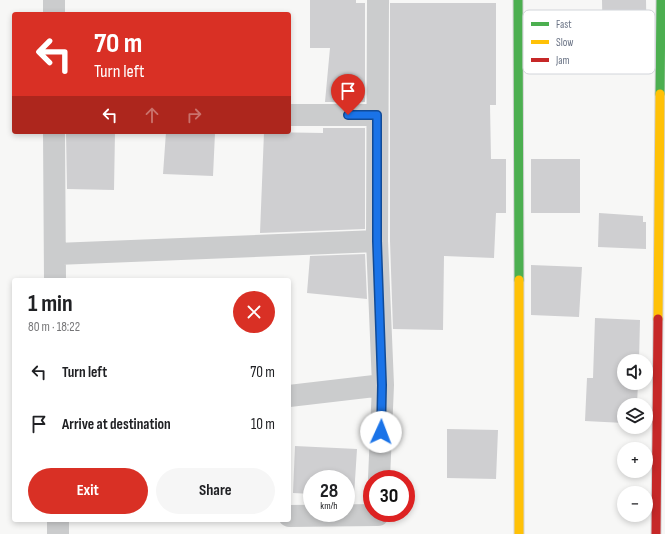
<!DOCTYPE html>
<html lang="en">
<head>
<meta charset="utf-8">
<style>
	:root { --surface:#fff; --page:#f6f6f6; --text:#202124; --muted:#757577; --accent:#d93025 }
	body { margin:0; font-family:"Sofia Sans Condensed",sans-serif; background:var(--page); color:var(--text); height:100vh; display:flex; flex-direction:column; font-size:15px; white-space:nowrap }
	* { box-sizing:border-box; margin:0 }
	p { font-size:13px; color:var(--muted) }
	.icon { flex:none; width:22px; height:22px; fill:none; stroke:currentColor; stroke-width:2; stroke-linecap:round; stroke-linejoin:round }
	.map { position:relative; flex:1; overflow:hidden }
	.side { position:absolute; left:12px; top:278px; width:279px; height:244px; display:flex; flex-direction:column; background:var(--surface); border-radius:4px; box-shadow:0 2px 6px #0003 }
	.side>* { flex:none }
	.hud { position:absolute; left:12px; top:12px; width:279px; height:122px; border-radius:4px; box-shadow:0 2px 6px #0003; background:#d93025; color:#fff; overflow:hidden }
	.buttons { position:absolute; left:617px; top:354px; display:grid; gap:8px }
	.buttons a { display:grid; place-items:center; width:36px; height:36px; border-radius:50%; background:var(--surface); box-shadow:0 2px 6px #0003; font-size:20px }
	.speed { position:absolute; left:303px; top:470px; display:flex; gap:8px; font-size:20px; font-weight:700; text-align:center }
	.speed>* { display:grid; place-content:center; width:52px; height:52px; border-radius:50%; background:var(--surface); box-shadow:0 2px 6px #0003; line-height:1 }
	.speed small { font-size:10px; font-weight:400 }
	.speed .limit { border:6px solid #d22; background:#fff; color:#111 }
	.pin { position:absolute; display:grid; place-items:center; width:34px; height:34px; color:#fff; margin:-41px -17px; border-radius:50% 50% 50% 0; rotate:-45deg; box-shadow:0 0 4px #0007 }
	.pin .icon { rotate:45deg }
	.me { position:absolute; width:44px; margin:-22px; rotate:2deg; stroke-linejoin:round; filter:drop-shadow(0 0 3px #0008) }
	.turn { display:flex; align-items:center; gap:14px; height:84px; padding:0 16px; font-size:18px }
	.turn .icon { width:52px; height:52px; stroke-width:2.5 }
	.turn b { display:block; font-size:28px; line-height:34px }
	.lanes { display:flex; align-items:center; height:38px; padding:0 16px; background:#0003; justify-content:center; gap:20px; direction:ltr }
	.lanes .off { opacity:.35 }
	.round { display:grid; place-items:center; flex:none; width:42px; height:42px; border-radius:21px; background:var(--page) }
	.overview { display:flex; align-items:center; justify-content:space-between; height:68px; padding:0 16px }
	h1 { font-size:24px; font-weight:700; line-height:30px }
	.cta { display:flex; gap:8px; margin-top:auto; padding:8px 16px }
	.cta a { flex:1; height:46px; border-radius:24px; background:var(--accent); color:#fff; font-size:16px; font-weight:700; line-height:46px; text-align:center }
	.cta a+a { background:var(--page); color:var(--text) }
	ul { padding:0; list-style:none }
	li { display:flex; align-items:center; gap:12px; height:52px; padding:0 16px }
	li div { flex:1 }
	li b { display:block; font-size:15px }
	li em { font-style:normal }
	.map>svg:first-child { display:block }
	.building { fill:#cfcfd1 }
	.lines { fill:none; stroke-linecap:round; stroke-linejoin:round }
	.fast-casing { stroke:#d4d4d5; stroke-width:11 }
	.slow-casing { stroke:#d4d4d5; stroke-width:11 }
	.jam-casing { stroke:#d4d4d5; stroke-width:11 }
	.street { stroke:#cbcccd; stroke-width:22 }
	.fast { stroke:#4caf50; stroke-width:9 }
	.slow { stroke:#ffc107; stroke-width:9 }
	.jam { stroke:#c62828; stroke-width:9 }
	.route-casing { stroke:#114b97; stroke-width:10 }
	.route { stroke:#1a73e8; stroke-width:7 }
	.key { fill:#fff; stroke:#d2d5da; stroke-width:1 }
	.key-label { font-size:11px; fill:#697284 }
</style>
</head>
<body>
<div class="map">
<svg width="665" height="534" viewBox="0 0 665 534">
	<rect width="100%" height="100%" fill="#f7f7f6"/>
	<path class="building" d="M310,0h46v3h9v99h-40l5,-54h-20z
		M602,0h44l1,56h-44z
		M390,3h106v102h-6l1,54h15v54h-10l-2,45 -50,-2 -1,74 -50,-1 -3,-88z
		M323,128h42v101l-105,4 4,-101 59,1z
		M66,132h49l-1,58 -47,-1z
		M166,132l49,1 -2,43 -50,-2z
		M531,159h49v54h-49z
		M599,213l44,3v6h3v27l-48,-2z
		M365,254l2,45 -60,-6 3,-37z
		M531,265l51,2 -3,50 -48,-2z
		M595,318l45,2 -1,41h-15v22h14l-1,22h-13v18l-39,-2 2,-43h6z
		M447,429l51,1 -2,49 -49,-1z
		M295,446l62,3 -3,47h-8v-17h-34v15l-19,-1z"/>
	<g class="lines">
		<defs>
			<path id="fast" d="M518,0l1,280
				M660,94l1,-94"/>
			<path id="slow" d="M519,280v254
				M658,319l2,-225"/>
			<path id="jam" d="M656,534l2,-215"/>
		</defs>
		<use href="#fast" class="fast-casing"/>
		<use href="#slow" class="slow-casing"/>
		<use href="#jam" class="jam-casing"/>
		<path class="street" d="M54,0v14
			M378,0l-1,241 6,144 -4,94
			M289,115h88
			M54,132l1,148
			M56,254l321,-13
			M289,396l94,-11
			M289,516l89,-1
			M58,520v14"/>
		<use href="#fast" class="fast"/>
		<use href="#slow" class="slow"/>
		<use href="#jam" class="jam"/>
	</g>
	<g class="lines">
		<defs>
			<path id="route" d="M348,115h29v126l5,144 -1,47"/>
		</defs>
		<use href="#route" class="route-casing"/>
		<use href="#route" class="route"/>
	</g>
	<rect x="523" y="10" width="132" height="64" rx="6" class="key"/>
	<rect x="531" y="22" width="18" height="4" fill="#4caf50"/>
	<rect x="531" y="40" width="18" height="4" fill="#ffc107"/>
	<rect x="531" y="58" width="18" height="4" fill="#c62828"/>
	<g class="key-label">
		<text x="556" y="28">Fast</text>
		<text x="556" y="46">Slow</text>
		<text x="556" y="64">Jam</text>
	</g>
</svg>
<div class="buttons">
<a><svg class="icon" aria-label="sound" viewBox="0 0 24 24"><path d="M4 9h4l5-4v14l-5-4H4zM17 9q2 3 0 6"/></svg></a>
<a><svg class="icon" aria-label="layers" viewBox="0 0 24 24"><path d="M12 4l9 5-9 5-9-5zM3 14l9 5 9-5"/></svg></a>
<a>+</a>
<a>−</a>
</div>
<div class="speed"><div>28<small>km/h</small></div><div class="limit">30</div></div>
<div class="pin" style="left:348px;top:115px;background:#d93025"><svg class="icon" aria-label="arrive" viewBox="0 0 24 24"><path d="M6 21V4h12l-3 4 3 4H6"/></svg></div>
<svg class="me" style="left:381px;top:432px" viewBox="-20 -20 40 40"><circle r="19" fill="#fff"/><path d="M0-13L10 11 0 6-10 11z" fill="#1a73e8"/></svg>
<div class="hud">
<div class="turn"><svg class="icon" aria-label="left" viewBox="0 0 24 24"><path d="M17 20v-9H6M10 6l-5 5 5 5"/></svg><div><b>70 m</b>Turn left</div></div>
<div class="lanes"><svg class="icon" aria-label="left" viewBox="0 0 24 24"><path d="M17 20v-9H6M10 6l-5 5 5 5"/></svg><svg class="icon off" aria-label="ahead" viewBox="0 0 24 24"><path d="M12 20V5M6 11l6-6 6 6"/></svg><svg class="icon off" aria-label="right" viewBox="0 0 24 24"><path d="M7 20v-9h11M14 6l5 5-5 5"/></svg></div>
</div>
<section class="side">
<div class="overview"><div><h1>1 min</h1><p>80 m · 18:22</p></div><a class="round" style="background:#d93025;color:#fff"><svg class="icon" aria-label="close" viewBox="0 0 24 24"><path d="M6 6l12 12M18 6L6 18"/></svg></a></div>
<ul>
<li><svg class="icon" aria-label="left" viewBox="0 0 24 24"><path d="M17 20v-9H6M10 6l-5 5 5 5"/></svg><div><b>Turn left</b></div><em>70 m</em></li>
<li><svg class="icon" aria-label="arrive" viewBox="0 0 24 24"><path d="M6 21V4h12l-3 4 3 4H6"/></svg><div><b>Arrive at destination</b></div><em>10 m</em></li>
</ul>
<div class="cta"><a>Exit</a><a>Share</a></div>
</section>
</div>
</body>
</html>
